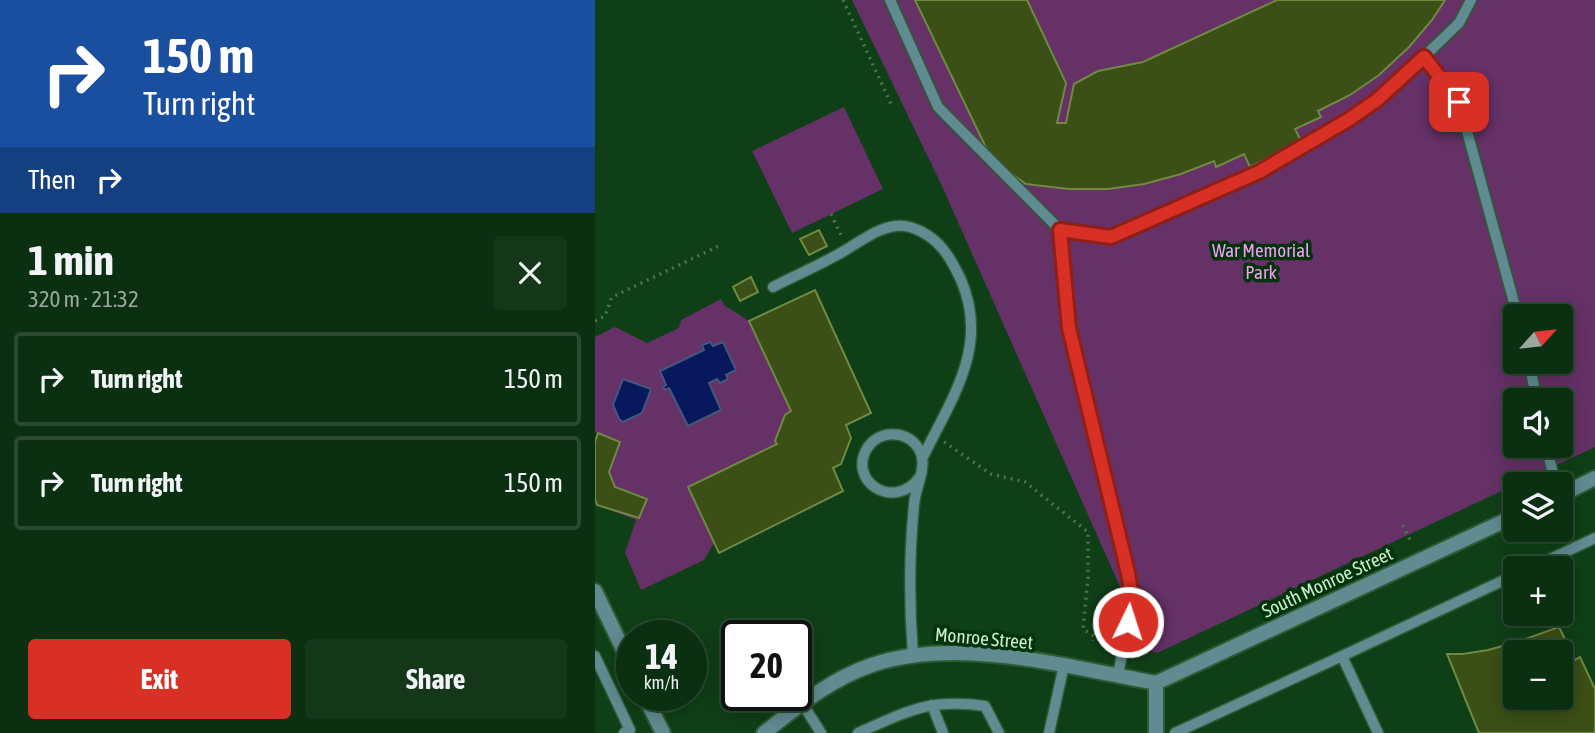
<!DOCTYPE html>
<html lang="en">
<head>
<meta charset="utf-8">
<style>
	:root { --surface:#0b2f11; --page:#14371a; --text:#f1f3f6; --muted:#9aa99f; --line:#2b4a31; --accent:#d93025 }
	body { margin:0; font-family:"Asap Condensed",sans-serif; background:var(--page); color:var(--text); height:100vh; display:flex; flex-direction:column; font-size:26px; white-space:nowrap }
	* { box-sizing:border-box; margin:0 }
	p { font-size:23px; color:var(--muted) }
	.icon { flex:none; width:38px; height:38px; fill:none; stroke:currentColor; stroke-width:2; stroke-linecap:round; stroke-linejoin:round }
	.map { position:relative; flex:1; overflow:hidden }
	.drawer { display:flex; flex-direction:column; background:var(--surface); width:595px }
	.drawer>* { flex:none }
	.banner { background:#1a4fa0; color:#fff; overflow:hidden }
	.needle { width:46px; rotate:63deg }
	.fabs { position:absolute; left:908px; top:304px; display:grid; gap:14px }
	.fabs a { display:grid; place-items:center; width:70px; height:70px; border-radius:7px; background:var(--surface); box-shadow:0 4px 18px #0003,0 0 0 2px var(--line); font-size:35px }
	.speed { position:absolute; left:21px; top:620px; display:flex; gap:14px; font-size:35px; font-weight:700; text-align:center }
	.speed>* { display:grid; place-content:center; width:91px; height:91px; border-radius:50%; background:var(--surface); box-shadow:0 4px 18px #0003,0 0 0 2px var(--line); line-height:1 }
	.speed small { font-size:18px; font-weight:400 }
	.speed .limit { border:4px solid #111; border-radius:10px; background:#fff; color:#111 }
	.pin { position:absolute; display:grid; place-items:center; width:60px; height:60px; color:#fff; margin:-30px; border-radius:14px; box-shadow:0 4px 10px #0006 }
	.me { position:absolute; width:77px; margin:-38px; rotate:4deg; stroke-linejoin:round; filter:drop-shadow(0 0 5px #0008) }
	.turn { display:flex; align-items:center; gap:24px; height:147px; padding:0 28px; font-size:32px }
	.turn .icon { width:91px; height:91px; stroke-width:2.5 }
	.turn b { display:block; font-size:49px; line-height:60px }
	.then { display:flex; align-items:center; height:66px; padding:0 28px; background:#0003; gap:14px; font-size:26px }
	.round { display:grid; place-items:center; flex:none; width:74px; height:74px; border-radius:7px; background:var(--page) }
	.headline { display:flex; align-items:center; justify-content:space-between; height:119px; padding:0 28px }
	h1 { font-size:42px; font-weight:700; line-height:52px }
	.primary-button { display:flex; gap:14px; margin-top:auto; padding:14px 28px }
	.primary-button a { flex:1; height:80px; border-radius:7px; background:var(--accent); color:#fff; font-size:28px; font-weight:700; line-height:80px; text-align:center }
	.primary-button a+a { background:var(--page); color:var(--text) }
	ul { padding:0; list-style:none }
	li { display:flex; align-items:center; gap:21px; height:94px; margin:0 14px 10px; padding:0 14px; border:4px solid var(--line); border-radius:7px }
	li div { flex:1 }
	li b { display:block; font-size:26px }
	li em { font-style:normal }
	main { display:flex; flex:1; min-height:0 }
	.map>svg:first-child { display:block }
	.green { fill:#653167; fill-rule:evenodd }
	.water { fill:#08185c; stroke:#43587e; stroke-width:2 }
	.building { fill:#3b4f16; stroke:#6f8a41; stroke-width:2; fill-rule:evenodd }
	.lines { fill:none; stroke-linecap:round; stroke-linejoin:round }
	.service-casing { stroke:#2d5b34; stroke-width:13 }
	.minor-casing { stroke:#2d5b34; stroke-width:18 }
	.path { stroke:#4a7550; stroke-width:3.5; stroke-dasharray:2 5; stroke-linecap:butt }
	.service { stroke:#608b90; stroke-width:10 }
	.minor { stroke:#608b90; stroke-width:14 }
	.route-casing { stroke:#8d1f18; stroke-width:18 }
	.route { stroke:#d93025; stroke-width:12 }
	.labels { text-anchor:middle; stroke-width:7; stroke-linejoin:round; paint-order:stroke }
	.park-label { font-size:19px; fill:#f59ef7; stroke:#02340c }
	.street-label { font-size:19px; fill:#cdecce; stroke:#02340c }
</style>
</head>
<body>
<main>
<section class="drawer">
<div class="banner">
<div class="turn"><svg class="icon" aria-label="right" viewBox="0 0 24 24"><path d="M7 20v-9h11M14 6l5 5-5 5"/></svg><div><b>150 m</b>Turn right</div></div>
<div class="then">Then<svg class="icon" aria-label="right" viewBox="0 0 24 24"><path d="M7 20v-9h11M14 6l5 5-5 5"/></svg></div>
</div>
<div class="headline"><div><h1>1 min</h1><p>320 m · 21:32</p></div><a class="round"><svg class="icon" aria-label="close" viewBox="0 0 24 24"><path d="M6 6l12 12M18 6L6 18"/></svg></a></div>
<ul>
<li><svg class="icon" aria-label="right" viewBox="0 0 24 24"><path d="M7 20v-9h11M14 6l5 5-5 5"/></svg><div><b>Turn right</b></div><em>150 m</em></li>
<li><svg class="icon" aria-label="right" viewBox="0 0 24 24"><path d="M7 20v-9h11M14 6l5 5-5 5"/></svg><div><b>Turn right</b></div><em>150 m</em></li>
</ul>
<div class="primary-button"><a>Exit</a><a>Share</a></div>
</section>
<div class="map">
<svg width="1000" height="733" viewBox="0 0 1000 733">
	<rect width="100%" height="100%" fill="#0f3f17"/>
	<path class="green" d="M257,0h743v447l-438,206 -9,-3 -206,-464zM920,317h46v45h-46zM920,401h46v45h-46z
		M249,107l39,82 -91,44 -40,-82z
		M126,299l3,6 25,16 42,90 -6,4 -10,26 2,3 -88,43 25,56 -10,17 -63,30 -16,-37 11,-33 -39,-15 -2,-6v-57l3,-8 -3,-2v-95l20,-10 32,16 32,-15 2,-8z"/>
	<path class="water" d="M115,342l3,4 10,-4 13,28 -10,5 2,4 -8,4 -3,-4 -8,4 12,27 -33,16 -19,-38 -4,2 -2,-3 3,-2 -6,-14 44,-21 -2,-5z
		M28,379l28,10 -9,24 -19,9 -4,-3 -6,-14z"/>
	<path class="building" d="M320,0h112l39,83 -9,40h9l8,-39 24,-13 45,-9 134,-62h168l-13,20 -23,27 -30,28 -29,20 -32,16 3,6 -26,12 6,12 -51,26 -6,-13 -28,13 -2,-6 -33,13 -37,10 -36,5h-39l-43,-5 -34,-24z
		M224,230l8,16 -18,9 -9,-16z
		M156,277l7,15 -18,9 -7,-14z
		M220,290l56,123 -25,12 5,13 -10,26 -8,4 10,23 -124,62 -31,-66 89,-43 -2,-3 10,-26 6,-4 -42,-90z
		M3,433l22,9 -11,30 6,15 32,12 -8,19 -42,-13 -2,-6v-57z
		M964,627l16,33 5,-3 15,32v44h-116l-32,-79h16l25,-4 29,-8zM920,653h46v45h-46z"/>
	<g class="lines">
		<defs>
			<path id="service" d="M295,0l48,107 122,123 51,7 148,-65 89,-52 56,-44 55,-53 12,-23
				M829,57l35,45 59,215
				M465,230l9,98 59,245 4,24 -14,79
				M178,287c25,-13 52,-24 76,-39 15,-9 29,-20 47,-22 17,-2 36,10 46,22 9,10 13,20 19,32 29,67 -10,119 -39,179
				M934,362l8,39
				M951,446l10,39
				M934,569l66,-31
				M318,655c-4,-51 -4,-100 1,-150 1,-16 11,-33 8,-48 -6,-25 -39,-31 -54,-10 -22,33 25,65 51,31
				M0,656l35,74 -6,3
				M747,656l173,-81
				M207,703l19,30
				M337,705l11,28
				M263,733c50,-22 71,-35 127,-27l14,27
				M454,733l15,-68
				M580,733l167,-77 36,77"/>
			<path id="minor" d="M966,495l34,-17
				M0,591l37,77
				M561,683l359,-167
				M561,683v50
				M49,695l19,38
				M169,733c33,-26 68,-55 108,-68 86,-29 197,2 284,18"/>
		</defs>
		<use href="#service" class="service-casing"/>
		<use href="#minor" class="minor-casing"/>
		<path class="path" d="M248,0l50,108
			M236,214l10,21
			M0,321l10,-5 7,-19 109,-52
			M349,442l47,32 34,8 63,50v45l-5,52 11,7 -1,5
			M808,525l9,19"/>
		<use href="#service" class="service"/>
		<use href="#minor" class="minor"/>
	</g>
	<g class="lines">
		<defs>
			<path id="route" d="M533,622l4,-25 -4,-24 -59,-245 -9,-98 51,7 148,-65 89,-52 29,-20 47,-43 35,45"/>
		</defs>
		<use href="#route" class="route-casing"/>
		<use href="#route" class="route"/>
	</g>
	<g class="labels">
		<g class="park-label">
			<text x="666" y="257">War Memorial<tspan x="666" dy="22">Park</tspan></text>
		</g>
		<g class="street-label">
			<text transform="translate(732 582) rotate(-25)" y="7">South Monroe Street</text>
			<text transform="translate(389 638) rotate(5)" y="7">Monroe Street</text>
		</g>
	</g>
</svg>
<div class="fabs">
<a><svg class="needle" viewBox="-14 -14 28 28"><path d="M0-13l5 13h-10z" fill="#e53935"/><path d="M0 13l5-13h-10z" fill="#9aa99f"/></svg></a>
<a><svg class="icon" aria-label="sound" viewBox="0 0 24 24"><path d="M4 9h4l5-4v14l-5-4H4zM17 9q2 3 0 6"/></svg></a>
<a><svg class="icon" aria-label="layers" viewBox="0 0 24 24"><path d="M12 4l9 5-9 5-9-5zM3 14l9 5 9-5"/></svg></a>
<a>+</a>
<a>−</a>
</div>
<div class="speed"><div>14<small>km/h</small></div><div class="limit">20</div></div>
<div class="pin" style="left:864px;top:102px;background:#d93025"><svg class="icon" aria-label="arrive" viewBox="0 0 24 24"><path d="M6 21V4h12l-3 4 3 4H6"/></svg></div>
<svg class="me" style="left:533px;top:622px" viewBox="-20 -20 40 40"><circle r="17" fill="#d93025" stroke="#fff" stroke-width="3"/><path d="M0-11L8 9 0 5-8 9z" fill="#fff"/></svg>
</div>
</main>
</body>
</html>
